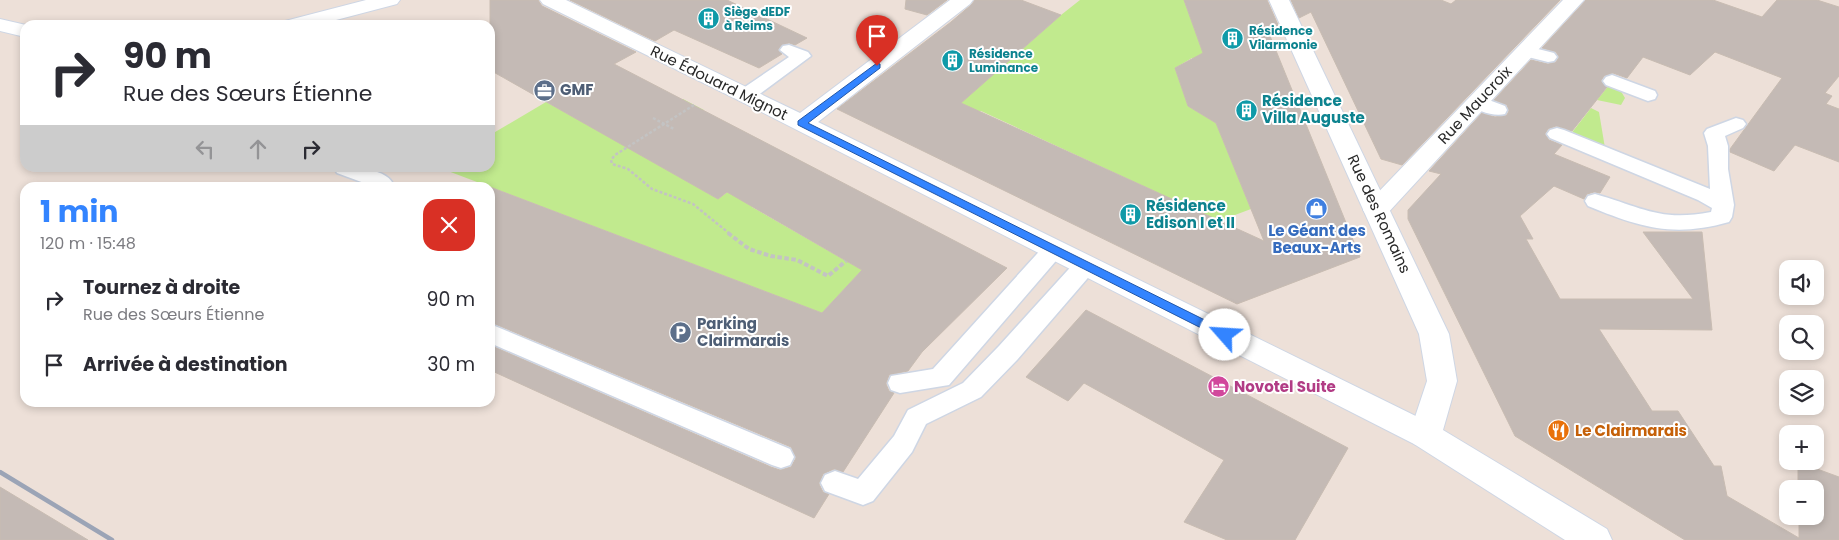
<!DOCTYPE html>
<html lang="fr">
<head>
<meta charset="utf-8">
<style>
	:root { --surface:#fff; --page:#f2f2f3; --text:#2b2b33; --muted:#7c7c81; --accent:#3384ff }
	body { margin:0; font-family:Poppins,sans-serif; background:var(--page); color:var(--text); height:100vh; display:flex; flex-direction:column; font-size:19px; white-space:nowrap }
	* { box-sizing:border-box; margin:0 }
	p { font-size:16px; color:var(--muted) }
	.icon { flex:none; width:28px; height:28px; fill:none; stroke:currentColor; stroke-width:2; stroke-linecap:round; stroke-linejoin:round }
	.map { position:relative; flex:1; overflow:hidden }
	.drawer { position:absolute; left:20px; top:182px; width:475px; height:225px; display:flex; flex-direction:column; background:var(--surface); border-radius:15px; box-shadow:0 2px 8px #0003 }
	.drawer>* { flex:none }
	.hud { position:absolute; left:20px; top:20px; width:475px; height:152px; border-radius:15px; box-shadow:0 2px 8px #0003; background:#fff; color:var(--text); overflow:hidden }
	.controls { position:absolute; left:1779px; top:260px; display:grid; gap:10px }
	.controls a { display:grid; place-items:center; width:45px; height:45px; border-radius:10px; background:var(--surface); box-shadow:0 2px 8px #0003; font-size:25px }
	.pin { position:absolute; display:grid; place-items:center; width:42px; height:42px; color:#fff; margin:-51px -21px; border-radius:50% 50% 50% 0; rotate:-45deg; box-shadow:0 0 5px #0007 }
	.pin .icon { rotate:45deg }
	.me { position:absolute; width:55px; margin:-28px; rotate:296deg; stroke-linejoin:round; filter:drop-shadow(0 0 4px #0008) }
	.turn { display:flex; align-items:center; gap:18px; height:105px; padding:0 20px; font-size:22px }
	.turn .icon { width:65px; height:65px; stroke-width:2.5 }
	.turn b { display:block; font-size:35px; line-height:42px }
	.lanes { display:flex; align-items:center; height:48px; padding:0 20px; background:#0003; justify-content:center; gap:25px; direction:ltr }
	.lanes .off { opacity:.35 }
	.round { display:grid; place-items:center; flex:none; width:52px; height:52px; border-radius:15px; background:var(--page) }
	.overview { display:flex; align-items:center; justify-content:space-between; height:85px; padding:0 20px }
	h1 { font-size:30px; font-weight:700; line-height:38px; color:var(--accent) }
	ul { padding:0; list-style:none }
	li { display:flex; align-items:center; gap:15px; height:65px; padding:0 20px }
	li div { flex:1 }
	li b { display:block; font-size:19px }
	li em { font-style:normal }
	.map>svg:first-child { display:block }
	.green { fill:#c1ea8e }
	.building { fill:#c4bab5; stroke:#c8bcb2 }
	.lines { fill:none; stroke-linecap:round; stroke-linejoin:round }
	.lane-casing { stroke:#ced6e4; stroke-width:3 }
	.street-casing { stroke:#ced6e4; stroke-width:2 }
	.secondary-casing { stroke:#ced6e4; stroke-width:2 }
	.path-far1 { stroke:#c3c3c3; stroke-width:2.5; stroke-dasharray:3 2; stroke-linecap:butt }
	.path { stroke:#c3c3c3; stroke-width:4; stroke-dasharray:4.5 2.5; stroke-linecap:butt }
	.lane { fill:#fff; fill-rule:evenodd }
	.street { fill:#fff; fill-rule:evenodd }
	.secondary { fill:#fff; fill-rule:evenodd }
	.rail { stroke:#9ba4b6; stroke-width:4.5 }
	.route { fill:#3384ff; stroke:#2156a6 }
	.labels { text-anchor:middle; stroke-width:4; stroke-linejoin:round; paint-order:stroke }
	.far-culture-label { font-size:12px; font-weight:bold; fill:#0d838f; stroke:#fff; text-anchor:start }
	.street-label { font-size:15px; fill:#292929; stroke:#fff }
	.service-label { font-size:15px; font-weight:bold; fill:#4e5e75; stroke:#fff; text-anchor:start }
	.culture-label { font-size:15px; font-weight:bold; fill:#0d838f; stroke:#fff; text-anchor:start }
	.shop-label { font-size:15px; font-weight:bold; fill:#366cbe; stroke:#fff }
	.hotel-label { font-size:15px; font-weight:bold; fill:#b23c85; stroke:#fff; text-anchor:start }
	.food-label { font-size:15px; font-weight:bold; fill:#c56008; stroke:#fff; text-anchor:start }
</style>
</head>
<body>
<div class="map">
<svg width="1839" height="540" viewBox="0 0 1839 540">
	<rect width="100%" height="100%" fill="#ede0d8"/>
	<path class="green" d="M1080,0h104l21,58h-13l-17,10 13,38 28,17 35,86 -32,12 -238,-110 -12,3 -13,-7 105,-92z
		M1610,84l9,4 6,10 -4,7 -24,-5z
		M683,99l21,11 -66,43 80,46 65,-47 25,13 -56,42 110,63 -40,43 -382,-145h50v-33l56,-33 70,38z
		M1591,108l8,4 6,36 -35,-13z"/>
	<path class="building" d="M490,0h48l4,6 94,46 -22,12 393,204 -85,84 -14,19 -19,4 -3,9 3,7 5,2 -51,79 -9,-3 -11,5 -4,10 4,8 6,2 -15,24 -324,-148v-25l281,122 9,3 11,-3 5,-9 -5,-11 -301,-125v-135l332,126 40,-43 -135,-78 -9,7 -228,-129z
		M570,0h157l80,38 -12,7 -6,-2 -7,2 -4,5 4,4 -23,14 -85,-38 -19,11z
		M906,0h41l-20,15 -22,-6z
		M975,0h46l40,15 -100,88 303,138 -48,-118 -28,-17 -13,-38 28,-15 -19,-53h83l12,27 -11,4 92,226 -123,47 -400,-195 114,-87 20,-17z
		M1291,0h150l10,4 5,-4h104l-158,165 -21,-6 -70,-147 -12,6z
		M1586,0h127l49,17 15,-17h40l22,7v69l-14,17 7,3 -6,8 13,5v53l-44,-17 -21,26 -44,-19v-3l52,-71 -67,-26 -25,23 -47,-18 -16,21 -14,-5 -9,3 -3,5 6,6 -35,44 -16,-5 -8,3 -3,5 4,6 13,5 -8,9 56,23 -10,16 -6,-1 -7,2 -3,5 -30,-13 -34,30 13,23h-7l34,60h133l-50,-67h59l10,98 -113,-1 53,82h26l36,55h7l6,30 72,42v-22h16v-27h-17v-27l41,15v63h-154l-170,-104 -107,-217v-9l33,-36 -12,-3 53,-58 13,4 12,-2 2,-4 -2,-6 -13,-5 37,-40 17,4 8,-2 3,-5 -3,-5 -14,-4z
		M1086,310l262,138 -53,92h-68l-43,-18 40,-62 -140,-77 -16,18 -42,-24z
		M0,487l88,53h-88z"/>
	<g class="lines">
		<defs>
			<path id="lane" d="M789,45l19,7 3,4 -58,43 -7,2 -7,-2 -2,-4 2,-4 50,-34 -9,-7 3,-4z
				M1526,46l28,7 3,4 -3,4 -6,1 -28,-7 -3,-4 3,-4z
				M1612,75l43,16 2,4 -2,4 -7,2 -42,-16 -3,-4 3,-4z
				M1478,96l27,10 2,4 -2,4c-11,3 -30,-3 -36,-12l2,-4z
				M1736,118l7,2 3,4 -3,4 -18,8 3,10v23l6,36 -2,12 -3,5c-56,16 -90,5 -141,-16l-3,-5 3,-5 7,-2c47,13 64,28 116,18l1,-4 -14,-8 -148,-62 -3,-4 3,-4 7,-2 7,2 146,59 -2,-43 -4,-13 3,-4z
				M334,168c15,-2 49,0 58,14l-3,5h-14l-38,-14z
				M1053,242l8,3 3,5 -3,5 -112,130 -49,8 -9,-3 -3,-7 3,-7 42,-7 112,-124z
				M1085,258l8,2 3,6 -3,6 -76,88 -36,37 -55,27 -14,28 -39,49 -10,4 -38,-14 -4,-8 4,-8 10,-4 23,8 36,-43 14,-26 55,-27 36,-37 78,-86z
				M490,324l300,125 4,8 -4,8 -9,3 -9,-3 -282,-122z"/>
			<path id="street" d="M366,0h34l-3,4 -80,21h-35l3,-4z
				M540,0h26l234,113 150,-113h23l-3,4 -152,118 618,304 5,9 -5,9 -11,4 -11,-4 -676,-344 -195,-96z
				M1563,0h21l-199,216 -9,3 -9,-3 -4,-6 4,-6z
				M0,19l26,6 -1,12 -25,-6z"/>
			<path id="secondary" d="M1269,0h20l160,334 8,47 -14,49 164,99 5,11h-47l-151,-96 -5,-9 18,-54 -8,-47z"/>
		</defs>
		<use href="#lane" class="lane-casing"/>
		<use href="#street" class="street-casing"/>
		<use href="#secondary" class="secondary-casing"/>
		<path class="path-far1" d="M694,105l-79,50 -4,5 1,4 16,5 24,20 41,15 37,30
			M653,118l21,11"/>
		<path class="path" d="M728,233l21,16 22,7 26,4 31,16 18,-15"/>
		<use href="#lane" class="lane"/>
		<use href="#street" class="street"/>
		<use href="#secondary" class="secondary"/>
		<path class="rail" d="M0,472l112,68"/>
	</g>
	<path class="route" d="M877,63l3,1v4l-72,55 421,209 2,3 -2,3h-8l-423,-213v-4z"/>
	<defs>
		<symbol id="building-disc" viewBox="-11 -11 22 22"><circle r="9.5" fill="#0f9aa8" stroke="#fff"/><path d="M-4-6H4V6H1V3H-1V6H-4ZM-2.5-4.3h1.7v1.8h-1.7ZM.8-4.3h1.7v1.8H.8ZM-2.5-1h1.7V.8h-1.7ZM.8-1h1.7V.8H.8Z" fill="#fff"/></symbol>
		<symbol id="office-disc" viewBox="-11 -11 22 22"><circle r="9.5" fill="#5c6f8a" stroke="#fff"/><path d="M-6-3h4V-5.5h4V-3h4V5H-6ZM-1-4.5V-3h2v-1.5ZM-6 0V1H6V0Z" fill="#fff"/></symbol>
		<symbol id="shop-disc" viewBox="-11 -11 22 22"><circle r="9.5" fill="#3f7fe0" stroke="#fff"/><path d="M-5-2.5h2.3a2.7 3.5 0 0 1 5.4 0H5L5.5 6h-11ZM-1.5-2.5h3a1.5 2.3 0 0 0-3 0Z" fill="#fff"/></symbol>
		<symbol id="parking-disc" viewBox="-11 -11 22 22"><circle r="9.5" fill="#5c6f8a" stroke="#fff"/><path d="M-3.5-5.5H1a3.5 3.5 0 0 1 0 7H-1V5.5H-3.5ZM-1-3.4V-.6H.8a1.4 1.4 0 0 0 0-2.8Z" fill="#fff"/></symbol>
		<symbol id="hotel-disc" viewBox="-11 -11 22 22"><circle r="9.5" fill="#d1479c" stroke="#fff"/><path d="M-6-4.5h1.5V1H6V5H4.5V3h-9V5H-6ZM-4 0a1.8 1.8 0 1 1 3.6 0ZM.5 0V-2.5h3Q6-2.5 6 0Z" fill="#fff"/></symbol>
		<symbol id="restaurant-disc" viewBox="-11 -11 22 22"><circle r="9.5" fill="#e8710a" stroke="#fff"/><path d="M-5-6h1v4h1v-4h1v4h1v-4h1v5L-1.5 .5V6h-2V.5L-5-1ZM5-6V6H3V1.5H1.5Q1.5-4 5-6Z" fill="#fff"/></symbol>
	</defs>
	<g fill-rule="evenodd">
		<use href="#building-disc" x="696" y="6" width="25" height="25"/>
		<use href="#building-disc" x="1220" y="26" width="25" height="25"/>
		<use href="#building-disc" x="940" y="48" width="25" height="25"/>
		<use href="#office-disc" x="532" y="78" width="25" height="25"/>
		<use href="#building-disc" x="1234" y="98" width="25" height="25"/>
		<use href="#shop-disc" x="1304" y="196" width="25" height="25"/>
		<use href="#building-disc" x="1118" y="202" width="25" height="25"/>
		<use href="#parking-disc" x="668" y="320" width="25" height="25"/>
		<use href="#hotel-disc" x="1206" y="374" width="25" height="25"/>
		<use href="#restaurant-disc" x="1546" y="418" width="25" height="25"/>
	</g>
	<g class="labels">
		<g class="far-culture-label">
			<text x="724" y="16">Siège dEDF<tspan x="724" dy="14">à Reims</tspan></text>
			<text x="1249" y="35">Résidence<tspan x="1249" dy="14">Vilarmonie</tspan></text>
			<text x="969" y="58">Résidence<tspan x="969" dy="14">Luminance</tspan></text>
		</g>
		<g class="street-label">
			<text transform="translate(719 83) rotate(26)" y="5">Rue Édouard Mignot</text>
			<text transform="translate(1475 105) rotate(-47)" y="5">Rue Maucroix</text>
			<text transform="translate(1379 214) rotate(65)" y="5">Rue des Romains</text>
		</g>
		<g class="service-label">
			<text x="560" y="95">GMF</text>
			<text x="697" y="329">Parking<tspan x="697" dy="17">Clairmarais</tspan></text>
		</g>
		<g class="culture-label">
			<text x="1262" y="106">Résidence<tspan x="1262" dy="17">Villa Auguste</tspan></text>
			<text x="1146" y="211">Résidence<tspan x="1146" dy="17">Edison I et II</tspan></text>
		</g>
		<g class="shop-label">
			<text x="1317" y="236">Le Géant des<tspan x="1317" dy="17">Beaux-Arts</tspan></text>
		</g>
		<g class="hotel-label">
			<text x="1234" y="392">Novotel Suite</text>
		</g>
		<g class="food-label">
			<text x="1575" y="436">Le Clairmarais</text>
		</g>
	</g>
</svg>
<div class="controls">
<a><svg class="icon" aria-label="sound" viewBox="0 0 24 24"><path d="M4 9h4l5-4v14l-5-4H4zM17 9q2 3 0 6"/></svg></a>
<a><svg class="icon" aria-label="search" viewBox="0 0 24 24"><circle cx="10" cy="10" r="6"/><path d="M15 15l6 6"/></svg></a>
<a><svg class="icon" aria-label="layers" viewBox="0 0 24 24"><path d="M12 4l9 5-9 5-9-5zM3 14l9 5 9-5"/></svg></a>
<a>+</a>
<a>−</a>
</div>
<div class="pin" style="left:877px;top:66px;background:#d93025"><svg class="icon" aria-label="arrive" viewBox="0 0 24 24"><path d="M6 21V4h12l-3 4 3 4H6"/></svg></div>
<svg class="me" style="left:1225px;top:335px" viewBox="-20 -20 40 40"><circle r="19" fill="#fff"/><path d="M0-13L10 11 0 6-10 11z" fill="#3384ff"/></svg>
<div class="hud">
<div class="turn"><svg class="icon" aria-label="right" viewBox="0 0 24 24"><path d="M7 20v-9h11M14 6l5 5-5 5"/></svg><div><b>90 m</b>Rue des Sœurs Étienne</div></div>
<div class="lanes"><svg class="icon off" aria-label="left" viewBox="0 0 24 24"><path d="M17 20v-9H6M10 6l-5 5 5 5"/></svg><svg class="icon off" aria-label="ahead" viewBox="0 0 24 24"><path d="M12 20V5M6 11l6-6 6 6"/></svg><svg class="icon" aria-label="right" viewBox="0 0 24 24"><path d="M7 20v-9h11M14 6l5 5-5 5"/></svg></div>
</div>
<section class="drawer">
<div class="overview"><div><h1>1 min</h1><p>120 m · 15:48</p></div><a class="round" style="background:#d93025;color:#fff"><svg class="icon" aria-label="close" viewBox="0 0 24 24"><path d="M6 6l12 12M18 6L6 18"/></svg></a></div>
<ul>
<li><svg class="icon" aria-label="right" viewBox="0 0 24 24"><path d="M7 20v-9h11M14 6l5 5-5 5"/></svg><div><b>Tournez à droite</b><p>Rue des Sœurs Étienne</p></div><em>90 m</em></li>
<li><svg class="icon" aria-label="arrive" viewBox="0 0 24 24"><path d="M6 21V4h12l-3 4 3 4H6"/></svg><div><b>Arrivée à destination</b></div><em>30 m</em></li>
</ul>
</section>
</div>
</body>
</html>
